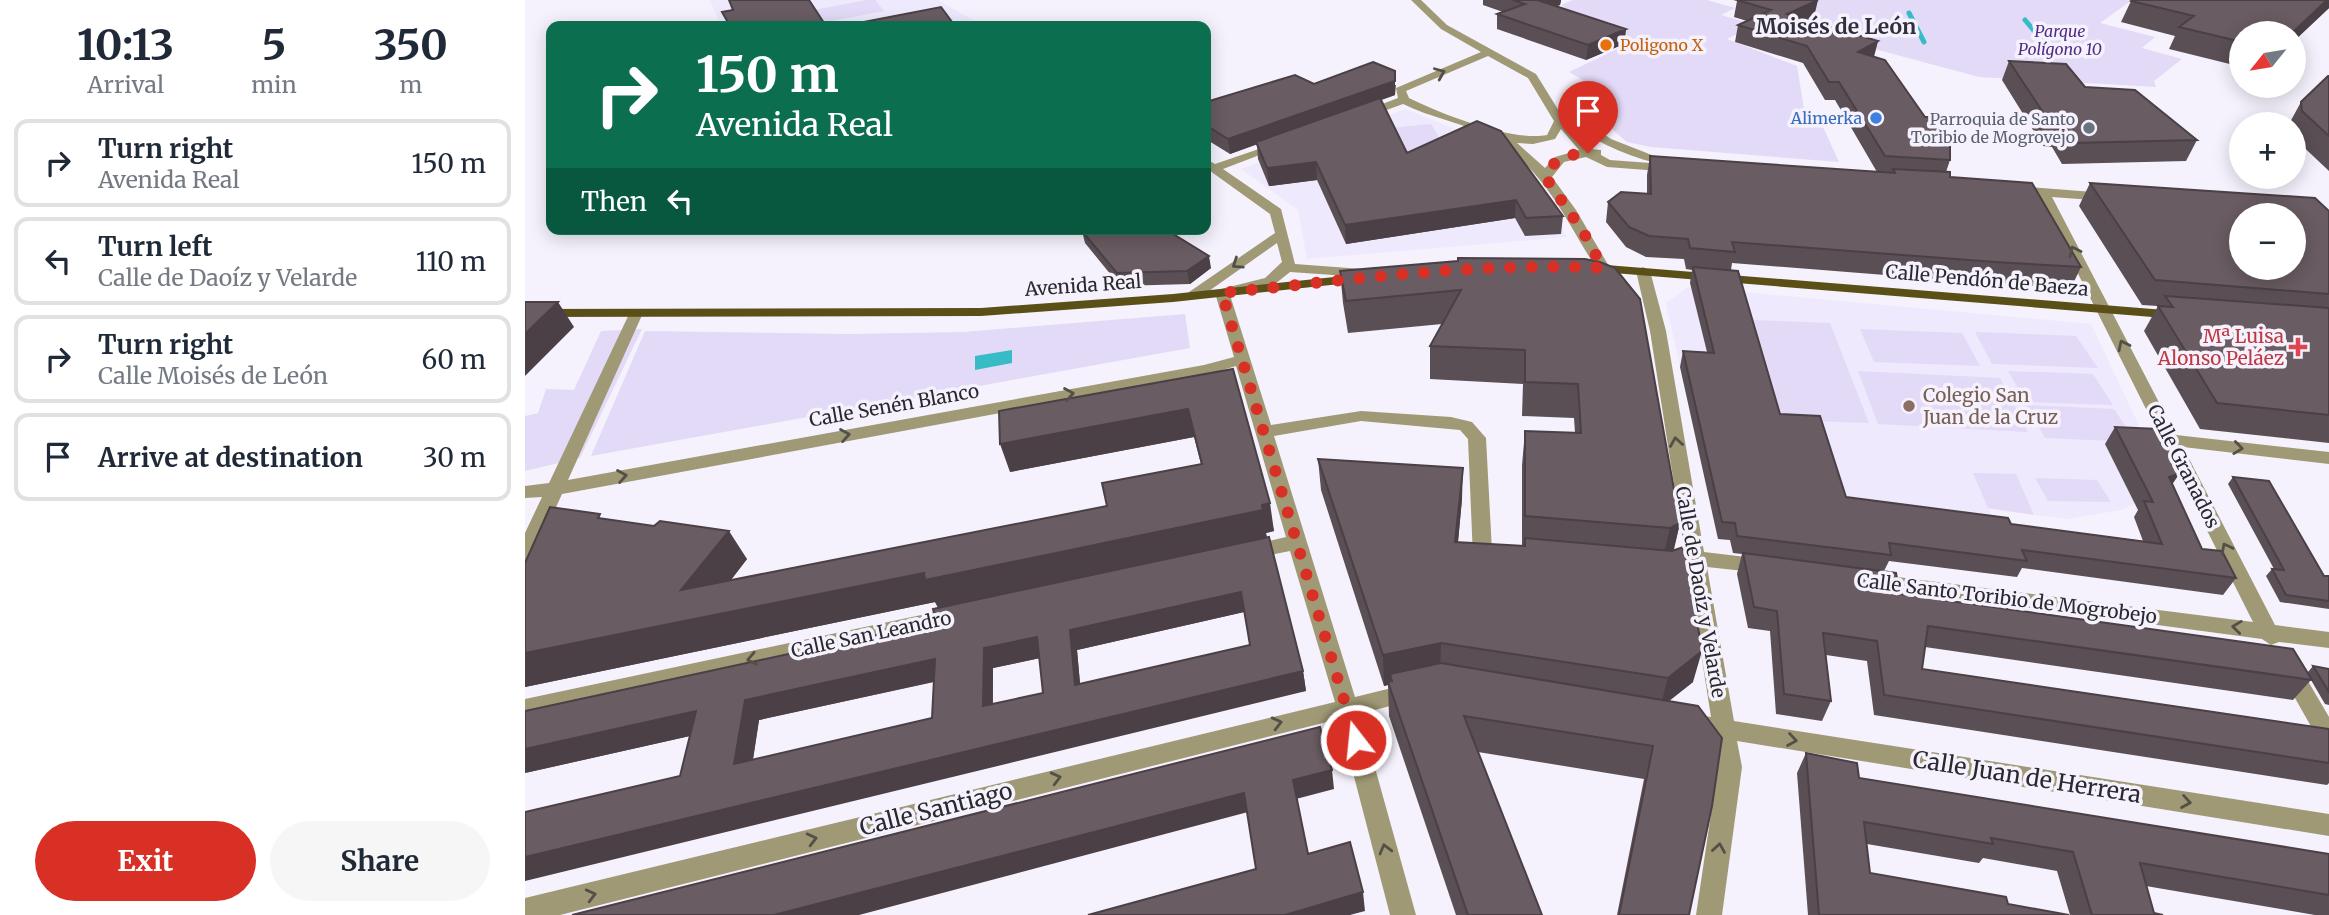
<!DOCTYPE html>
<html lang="en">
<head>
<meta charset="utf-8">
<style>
	:root { --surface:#fff; --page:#f6f6f7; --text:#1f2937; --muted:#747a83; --line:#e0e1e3; --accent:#d93025 }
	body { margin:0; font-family:Merriweather,serif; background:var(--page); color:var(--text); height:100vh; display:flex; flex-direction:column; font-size:26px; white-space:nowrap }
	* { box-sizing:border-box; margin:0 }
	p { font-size:23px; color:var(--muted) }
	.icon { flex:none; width:38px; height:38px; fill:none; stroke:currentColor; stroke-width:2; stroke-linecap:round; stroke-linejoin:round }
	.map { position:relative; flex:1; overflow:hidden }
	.details { display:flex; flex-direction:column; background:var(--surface); width:525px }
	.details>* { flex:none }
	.guide { position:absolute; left:21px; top:21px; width:665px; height:214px; border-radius:14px; box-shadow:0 4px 18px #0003; background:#0b6e4f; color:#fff; overflow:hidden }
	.needle { width:46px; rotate:240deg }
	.controls { position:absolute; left:1704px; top:21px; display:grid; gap:14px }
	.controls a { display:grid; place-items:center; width:77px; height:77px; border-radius:50%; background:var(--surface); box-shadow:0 4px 18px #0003; font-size:35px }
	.pin { position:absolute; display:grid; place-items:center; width:60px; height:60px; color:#fff; margin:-72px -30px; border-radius:50% 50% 50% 0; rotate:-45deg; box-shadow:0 0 7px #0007 }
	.pin .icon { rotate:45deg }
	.me { position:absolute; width:77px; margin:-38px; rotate:344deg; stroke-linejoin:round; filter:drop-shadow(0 0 5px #0008) }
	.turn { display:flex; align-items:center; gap:24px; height:147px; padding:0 35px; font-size:32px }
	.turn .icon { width:91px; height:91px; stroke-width:2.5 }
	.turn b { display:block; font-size:49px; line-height:60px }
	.then { display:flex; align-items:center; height:66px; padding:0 35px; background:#0003; gap:14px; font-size:26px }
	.eta { display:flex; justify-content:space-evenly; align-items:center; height:119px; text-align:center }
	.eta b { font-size:42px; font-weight:700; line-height:49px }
	.button { display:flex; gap:14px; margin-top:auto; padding:14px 35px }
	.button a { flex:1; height:80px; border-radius:42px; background:var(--accent); color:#fff; font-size:28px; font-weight:700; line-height:80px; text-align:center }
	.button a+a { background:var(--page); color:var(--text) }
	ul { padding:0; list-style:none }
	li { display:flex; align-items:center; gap:21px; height:88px; margin:0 14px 10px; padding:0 21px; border:4px solid var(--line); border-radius:14px }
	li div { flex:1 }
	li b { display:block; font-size:26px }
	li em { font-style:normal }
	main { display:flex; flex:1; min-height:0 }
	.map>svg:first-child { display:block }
	.built { fill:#eee9fd }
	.green { fill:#e2daf6 }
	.water { fill:#37bcc5 }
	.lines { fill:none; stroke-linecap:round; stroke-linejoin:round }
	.stream { stroke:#37bcc5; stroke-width:5 }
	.minor { fill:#a09976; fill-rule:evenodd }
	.major { fill:#594f17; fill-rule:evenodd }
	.wall { fill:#5a4f54; fill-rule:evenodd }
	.shaded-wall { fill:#4a4045 }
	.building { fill:#695c62; stroke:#4a4045; stroke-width:2; fill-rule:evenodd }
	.oneway { stroke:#535047 }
	.route { stroke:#d93025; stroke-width:12; stroke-dasharray:0 21.6 }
	.food-dot { fill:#e8710a; stroke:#f5f2fd; stroke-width:2.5 }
	.shop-dot { fill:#3f7fe0; stroke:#f5f2fd; stroke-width:2.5 }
	.worship-dot { fill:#6b7280; stroke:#f5f2fd; stroke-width:2.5 }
	.health-dot { fill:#e0444e; stroke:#f5f2fd; stroke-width:2.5 }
	.education-dot { fill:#8d6e63; stroke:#f5f2fd; stroke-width:2.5 }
	.labels { text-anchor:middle; stroke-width:7; stroke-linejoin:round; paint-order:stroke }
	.far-park-label { font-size:16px; font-style:italic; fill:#502d85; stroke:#f5f2fd }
	.far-food-label { font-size:16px; fill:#c56008; stroke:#f5f2fd; text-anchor:start }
	.far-shop-label { font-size:16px; fill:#366cbe; stroke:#f5f2fd; text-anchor:end }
	.far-worship-label { font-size:16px; fill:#5b616d; stroke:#f5f2fd; text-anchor:end }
	.street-label { font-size:19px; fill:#2a292e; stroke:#f5f2fd }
	.health-label { font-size:19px; fill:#be3a42; stroke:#f5f2fd; text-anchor:end }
	.education-label { font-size:19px; fill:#785e54; stroke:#f5f2fd; text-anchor:start }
	.far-district-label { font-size:21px; font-weight:bold; fill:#322f3a; stroke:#f5f2fd }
	.near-street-label { font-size:23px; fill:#2a292e; stroke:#f5f2fd }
</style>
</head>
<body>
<main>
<section class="details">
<div class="eta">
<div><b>10:13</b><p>Arrival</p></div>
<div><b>5</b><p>min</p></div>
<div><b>350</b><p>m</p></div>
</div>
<ul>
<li><svg class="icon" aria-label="right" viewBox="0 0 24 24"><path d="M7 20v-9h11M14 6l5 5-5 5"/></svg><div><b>Turn right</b><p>Avenida Real</p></div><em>150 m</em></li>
<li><svg class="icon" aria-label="left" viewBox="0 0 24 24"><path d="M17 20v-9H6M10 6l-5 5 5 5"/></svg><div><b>Turn left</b><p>Calle de Daoíz y Velarde</p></div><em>110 m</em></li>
<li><svg class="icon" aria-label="right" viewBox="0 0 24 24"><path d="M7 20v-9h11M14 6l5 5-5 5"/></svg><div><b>Turn right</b><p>Calle Moisés de León</p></div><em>60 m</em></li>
<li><svg class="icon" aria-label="arrive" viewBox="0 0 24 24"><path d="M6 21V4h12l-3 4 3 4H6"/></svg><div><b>Arrive at destination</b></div><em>30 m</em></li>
</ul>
<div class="button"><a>Exit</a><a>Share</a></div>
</section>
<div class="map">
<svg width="1804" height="915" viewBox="0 0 1804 915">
	<rect width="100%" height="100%" fill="#f5f2fd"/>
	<path class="built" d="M185,0h228l46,26h-263z
		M880,109l99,39 63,89 -260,22 -9,-49 -57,-41z
		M1163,287l403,37 78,165 -48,21 -53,9 -79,-10 28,68 -299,-38 -52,-236z"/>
	<path class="green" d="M342,0h8l9,11 -79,15 -29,-9z
		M1048,0h134l28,8 -14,7 34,10 -28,14 70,27 7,43 14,7 21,46 -188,-15 -24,-5 -14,-12 2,-23 -2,-9 -44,-26 63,-30 -73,-28 5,-7 -3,-2z
		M1275,0h332l-32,23 55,14 -13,11 40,11 -28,22 2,6 -177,-10 -112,-30 -73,-15 26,-14 -37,-11z
		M906,124l19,31 -40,5 -17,-32z
		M660,314l5,34 -599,108 54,-125 204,3 114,-2z
		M1227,320l78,3 39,100 -88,-3z
		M117,329l-62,129 -55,13v-55l13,-3 8,-24 28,1 27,-59z
		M1335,329l102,4 18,33 -106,-4z
		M1450,332l101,4 22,32 -106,-4z
		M1333,371l142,7 28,54 -150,-8z
		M1483,371l85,3 20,31 -87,-3z
		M1501,405l88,4 22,33 -91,-4z
		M1448,473l43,1 18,41 -46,-7z
		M1510,478l62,2 14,22 -63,-1z"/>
	<path class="water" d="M487,350v13l-37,7v-14z"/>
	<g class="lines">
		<path class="stream" d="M1384,13l15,29
			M1500,20l23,27"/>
		<path class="minor" d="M886,0h10l26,25 89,49 23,37 9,-1 43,29 51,20 -6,4c-35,-9 -65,-23 -93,-46l28,32 10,1v5l9,5 67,5 2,3 -6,4 -66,-5 -21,-10 -22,5 -12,15 24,33 34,58 -2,3h-10c-32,-50 -54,-105 -110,-135 -27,-14 -57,-18 -85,-32l-36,13h-8v-4l39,-15 -2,-10 85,-36 -40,-23zM963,56l40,22 26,43 -7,14c-34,7 -106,-21 -138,-37l-3,-7zM1036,129l18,21 -24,7 -10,11 -28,-25 16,1 22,-5z
			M751,143l10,2 -63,24 58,40 14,55 67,5 7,4 -7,4 -72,-5 -15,12 -45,11 41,130 90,-14 90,6 21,5 14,16 6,113 7,2 3,5 -3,5 -7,2 -16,-3 -3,-5 -5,-118 -8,-9 -99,-9 -87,15 81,261 57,-14 8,3 3,6 -3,6 -60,16 56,201h-26l-51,-196 -779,196h-35v-17l810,-196 -45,-151 -40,8 -7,-2 -3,-5 3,-5 43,-10 -50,-171 -30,9 -644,119 -27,60 -3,5 -7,2v-28l17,-36 -17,1v-12l24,-3 82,-173 5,-1 7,4 -75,167 636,-115 30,-8 -19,-64 2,-3 48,-12 17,-16 -5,-19 -78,55h-10l-2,-3 2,-3 86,-59 -5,-19 -64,-46v-9l9,5z
			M1490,186l91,7 6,4 -6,4 -54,-4 124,238 153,17v12l-146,-17 92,178 54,7v16l-50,-6 -8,3 -9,-6 -395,-53 -3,-5 3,-5 7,-2 379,48 -214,-426 -28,-3v-6z
			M1118,267l7,4 16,60 38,221 59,7 7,2 3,5 -3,5 -7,2 -56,-6 27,154 595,93v22l-592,-95 5,26 -20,148h-26l22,-148 -4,-30 -30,-6 -3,-7 3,-7 8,-3 19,3 -23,-147 -22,10 -7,-2 -3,-5 3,-5 26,-14 -35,-223 -14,-60z
			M434,607l7,2 3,6 -3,6 -7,2 -434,94v-18z
			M1765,661l8,3 31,53v30l-8,-3 -42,-74 3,-6z"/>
		<path class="major" d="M1069,264l583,47 7,4 -7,4 -588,-48 -2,-3z
			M838,274l7,4 -2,3 -195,21 -192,14 -456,1v-8l456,-1 192,-14z"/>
	</g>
	<path class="wall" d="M958,0h78l-1,5 -3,1 69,23 -2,15 -38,16 -89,-31v-15l6,-2 -20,-7z
		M1208,0h83l-2,17 -7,3 71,21 -4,16 76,103 -4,12 4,5 131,90 -10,21 -85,-5 -254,-20 -1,7 49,144 66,83 165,27 132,17 -9,-24 4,-7 -33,-66 10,-17 57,58 30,64 34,29 -13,17 -201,-27 -5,9 -128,-16 -5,10 16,23 408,78 5,-6 16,3v36l-4,-1 -14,-24 -18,20 -368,-53 -3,22 407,60v54l-2,2 -453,-70 -7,-54 -41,-6 5,46 -9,20 -46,-7 -6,-83 -22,-3 -11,-54 5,-20 -9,-1 -3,-13 -12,-1 -38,-172 3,-16 24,1 -17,-69 2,-13 -6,-1 -2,-10 -38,-2 -20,-10 -20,-25 2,-20 39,-9v-18l3,-19 227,16 -42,-72h-10l-22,-37 -68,-21 3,-17 9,-4 -13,-4 3,-16z
		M1804,0v8l-35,33v-8h-52v34l-73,-18 6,-13 -54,-14 10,-21z
		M1484,61l76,26 112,53 -11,21 -124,3 -10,-17 -9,-1 -41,-66z
		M1804,76v95l-35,-33v-14h-5l12,-22z
		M789,84l82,1 -1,10 -14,5 26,53 156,63 -2,18 -36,2 -10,-18 -169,26 -29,-64 -48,6 -11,-27 -1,-15 -27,10 -21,-13 -3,1v-40z
		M1565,183l239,28v232l-129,-14 -56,-98 14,-25 -16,-1 -63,-99z
		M557,231l129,37 -21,16 -70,2 -35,-43z
		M1060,259l95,264 -7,28 20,131 -24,19 20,214h-72l27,-136 -166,-27 64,163h-86l-67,-199 -1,-31 -4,1 -63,-196 -3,-31 144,40 -4,43 64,4v-81l3,-34 50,2 -1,-15 -52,-2 1,-32 -93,-5v-33l12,-22 -94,9 -5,-30 -3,-32z
		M708,369l41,162 -8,2 1,5 36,133 3,20 -626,85 10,-40 -165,37 411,-151 2,-14 -3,-6 -410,85 79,-168 143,40 -16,21 376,-74 94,-42 -7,-27 -184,35zM719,612l6,33 -170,39 -3,-34zM515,658l3,35 -50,11v-36zM409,682l-2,36 -179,42 6,-40z
		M1708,477l91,99h5v33l-49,-7 -14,-26 6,-7h2l-46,-85z
		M1281,753l53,25 470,76v61h-14l-169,-29 8,27 9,2h-93l-13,-44 -74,-13 -4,5 -112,-19 3,29 138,31 62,11h-262l-11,-142z"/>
	<path class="shaded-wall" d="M1011,0h25l-1,5 -25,9z
		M1293,0l-4,17 -30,14 3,-17z
		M1802,0h2v8l-35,33v-8h-2z
		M1101,29l-2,15 -38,16 2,-15z
		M1353,41l-5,17 -15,-6z
		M870,71v24l-165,59 -2,-15z
		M681,126h1l2,15 -3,1z
		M791,162l1,18 -48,6 -2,-18z
		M991,200l-1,18 -169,26 -1,-19z
		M684,256l2,12 -21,16 -3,-13z
		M33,302l16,25 -49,49v-42z
		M663,409l6,28 -184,35 -10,-28z
		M938,468l-1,31 -7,74v-31z
		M1655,473l-11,16v-12z
		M745,503l4,28 -8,2 1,6 -328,69 -4,-6 -410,85v-34l156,-63 48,-59 18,28 -45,58z
		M1155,523l-8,35 -10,4 8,-34z
		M716,592l3,20 -167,38 5,55 -7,-20 -5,-55z
		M512,637l8,20 -52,11 -1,58 -9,-20 1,-58z
		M916,643l-1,31 -48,7 -2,-7v11l-2,-3v3l-4,1 -1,-31z
		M1177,651l-9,31 -33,26 8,-30z
		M410,659l11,20 -187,41 -10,64 -15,-20 11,-64z
		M778,671l3,20 -781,190v-24z
		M171,711l16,20 -187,42v-24z
		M807,770l2,19 -38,10 -3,-19z
		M719,793l4,19 -389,103h-85z
		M838,892l2,19 -15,4h-65z"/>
	<path class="building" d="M204,0h80l17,26h-96l-8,-14 11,-2z
		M988,0h24l89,29 -38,16 -91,-31 28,-10z
		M1212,0h81l-31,14 91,27 -20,11 27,8 40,57h12l13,18v25l-65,-4 -46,-74h-10l-22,-36 -69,-21 33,-15z
		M1607,0h195l-35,33h-50v9l-63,-15 15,-11 -63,-15z
		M416,7l14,19h-112z
		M1484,61l57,3 19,23 50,3 62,50 -125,3 -11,-17h-9z
		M848,62l22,9v10l-167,58 -21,-13h-1v-24l89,-27 19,9z
		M1803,76h1v60l-27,-25 -1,-9z
		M855,98l27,55 70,-32 24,10 62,85 -37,2 -10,-18 -171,25 -29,-63 -49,6 -11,-26z
		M1125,156l245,17 -2,-4 57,3v5l82,6 49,84 -86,-5 -263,-20 3,10 -45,-4 -2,-9 -39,-3 -20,-9 -21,-25 13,-10 30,2z
		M1565,183l225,15 14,13v83l-174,-14zM1717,215h52v53h-52z
		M561,229h79l44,27 -22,15 -70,2 -35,-42z
		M933,258l127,1 15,3 15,6 25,31 40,224 -10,5 -145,-12v-85l56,2 -3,-49 -53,-2v-32l-95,-4 31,-56 -115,11 -6,-30 118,-10z
		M1168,267l45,4 42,143 40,2 26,81 162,21 3,6 151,20 -18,-43 9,1 -38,-75 44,2 21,44 -11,4 33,72 20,2 14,27 -214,-28 5,11 -138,-18 2,12 -154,-19 -2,-13 -13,-1 -39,-171 31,2z
		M1640,296l164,12v107l-112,-12 -59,-97 15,1z
		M0,302h33l-33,32z
		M708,369l37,134 -8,2 1,5 -338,70 -1,-7 -399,80v-90l25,-56 50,7 -2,4 56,8 6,-5 69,10 -48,59 426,-84 -5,-23 100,-19 -14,-55 -188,35 -1,-33z
		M793,459l145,9 -8,74 70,4v-8l147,13 11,-4 1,8h2l16,96 -34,27 -227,-35 -58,12z
		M1708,477l36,4 55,95h5v25l-43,-6 -14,-26 12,1z
		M744,537l34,134 -778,186v-45l155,-36 16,-65 -171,38v-38l411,-89 -3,-13zM716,592l9,53 -175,40 -5,-55zM512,637l6,56 -60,13 1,-58zM410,659l-3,59 -198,46 11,-64z
		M1218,553l153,20 4,21 393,55 19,31 -384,-54 -6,43 407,60v34l-445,-68 -7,-54 -54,-8 8,68 -47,-7 -7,-83 -23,-4z
		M916,663l257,43 24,32 -10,68 -23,109h-70l34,-169 -189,-30 78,199h-74l-80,-233 4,-1 -2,-7z
		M1788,666l16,3v23z
		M795,727l12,43 -39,10 15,74 42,-12 13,50 -78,23h-197l168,-46 -12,-76 -470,122h-202z
		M1281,753l51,10 2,15 470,76v41l-189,-32 14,50 9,2h-71l-19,-63 -82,-14 2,6 -129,-22 6,51 136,24 2,7 61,11h-250z"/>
	<defs><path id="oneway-chevron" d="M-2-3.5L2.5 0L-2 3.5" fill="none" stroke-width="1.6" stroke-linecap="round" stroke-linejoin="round" transform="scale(1.75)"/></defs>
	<g class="oneway">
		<use href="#oneway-chevron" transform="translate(915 73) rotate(-23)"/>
		<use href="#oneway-chevron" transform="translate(1549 251) rotate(-116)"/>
		<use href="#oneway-chevron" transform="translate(712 264) rotate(146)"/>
		<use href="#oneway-chevron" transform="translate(1598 345) rotate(-116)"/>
		<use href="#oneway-chevron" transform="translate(544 394) rotate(-10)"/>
		<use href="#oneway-chevron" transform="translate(320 435) rotate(-10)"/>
		<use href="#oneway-chevron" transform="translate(1151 442) rotate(-99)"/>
		<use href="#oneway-chevron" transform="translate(1713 448) rotate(7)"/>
		<use href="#oneway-chevron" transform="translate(97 476) rotate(-10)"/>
		<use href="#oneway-chevron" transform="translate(1701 548) rotate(-117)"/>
		<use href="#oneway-chevron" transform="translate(1712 627) rotate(-173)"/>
		<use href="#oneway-chevron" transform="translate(227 659) rotate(168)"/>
		<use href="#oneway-chevron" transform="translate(752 723) rotate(-14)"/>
		<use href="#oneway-chevron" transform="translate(1267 740) rotate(9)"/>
		<use href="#oneway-chevron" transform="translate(531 778) rotate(-14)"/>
		<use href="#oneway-chevron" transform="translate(1661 802) rotate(9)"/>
		<use href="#oneway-chevron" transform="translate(287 839) rotate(-14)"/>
		<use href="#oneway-chevron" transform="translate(1194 848) rotate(-81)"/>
		<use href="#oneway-chevron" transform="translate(860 849) rotate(-105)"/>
		<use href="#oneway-chevron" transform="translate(66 895) rotate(-14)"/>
	</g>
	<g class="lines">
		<path class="route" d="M831,740l-134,-447c126,-13 254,-31 381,-25l-21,-38 -36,-52c7,-21 21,-23 42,-25"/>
	</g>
	<circle class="food-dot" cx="1081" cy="45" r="7"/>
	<circle class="shop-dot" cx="1351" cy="118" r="7"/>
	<circle class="worship-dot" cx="1564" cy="128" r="7"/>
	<path class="health-dot" d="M1769.5 336.5h7v7h7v7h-7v7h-7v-7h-7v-7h7z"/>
	<circle class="education-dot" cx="1384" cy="406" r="7"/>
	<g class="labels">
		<g class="far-park-label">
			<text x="1535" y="37">Parque<tspan x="1535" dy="18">Polígono 10</tspan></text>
		</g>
		<g class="far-food-label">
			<text x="1095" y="51">Poligono X</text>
		</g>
		<g class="far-shop-label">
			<text x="1337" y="124">Alimerka</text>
		</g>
		<g class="far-worship-label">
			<text x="1550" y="125">Parroquia de Santo<tspan x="1550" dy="18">Toribio de Mogrovejo</tspan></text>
		</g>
		<g class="street-label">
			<text transform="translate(1462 280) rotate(5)" y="7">Calle Pendón de Baeza</text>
			<text transform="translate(558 285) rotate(-4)" y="7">Avenida Real</text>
			<text transform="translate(369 405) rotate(-10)" y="7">Calle Senén Blanco</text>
			<text transform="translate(1659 466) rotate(63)" y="7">Calle Granados</text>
			<text transform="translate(1176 592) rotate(80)" y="7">Calle de Daoíz y Velarde</text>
			<text transform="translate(1482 598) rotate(7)" y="7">Calle Santo Toribio de Mogrobejo</text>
			<text transform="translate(346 634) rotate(-12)" y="7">Calle San Leandro</text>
		</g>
		<g class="health-label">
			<text x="1759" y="343">Mª Luisa<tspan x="1759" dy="22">Alonso Peláez</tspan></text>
		</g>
		<g class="education-label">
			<text x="1398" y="402">Colegio San<tspan x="1398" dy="22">Juan de la Cruz</tspan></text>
		</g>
		<g class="far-district-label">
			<text x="1311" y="34">Moisés de León</text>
		</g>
		<g class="near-street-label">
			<text transform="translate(1502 777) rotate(9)" y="8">Calle Juan de Herrera</text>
			<text transform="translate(411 809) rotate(-14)" y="8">Calle Santiago</text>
		</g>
	</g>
</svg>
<div class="controls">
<a><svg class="needle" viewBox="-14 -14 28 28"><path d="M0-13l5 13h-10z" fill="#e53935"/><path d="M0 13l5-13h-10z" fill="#747a83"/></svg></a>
<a>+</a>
<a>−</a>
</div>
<div class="pin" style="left:1063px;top:153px;background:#d93025"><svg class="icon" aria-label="arrive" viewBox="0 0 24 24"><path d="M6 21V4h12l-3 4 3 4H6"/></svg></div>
<svg class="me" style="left:831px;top:740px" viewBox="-20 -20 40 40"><circle r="17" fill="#d93025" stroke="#fff" stroke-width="3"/><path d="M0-11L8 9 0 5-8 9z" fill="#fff"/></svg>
<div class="guide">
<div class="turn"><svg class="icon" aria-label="right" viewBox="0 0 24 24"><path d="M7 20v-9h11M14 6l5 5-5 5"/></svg><div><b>150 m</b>Avenida Real</div></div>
<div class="then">Then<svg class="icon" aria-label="left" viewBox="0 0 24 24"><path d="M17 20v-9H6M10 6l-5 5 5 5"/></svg></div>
</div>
</div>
</main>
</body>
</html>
